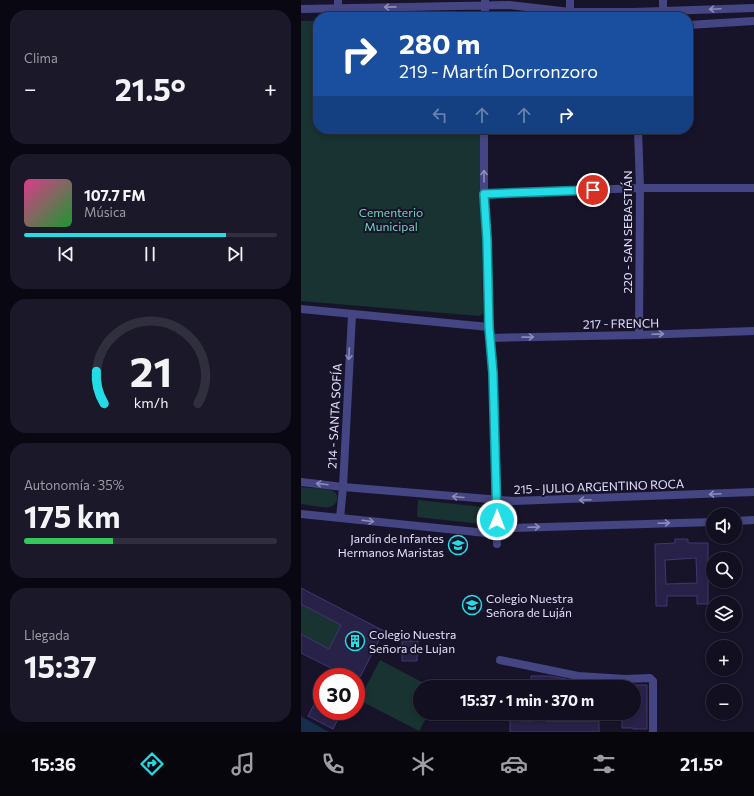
<!DOCTYPE html>
<html lang="es">
<head>
<meta charset="utf-8">
<style>
	:root { --surface:#110f20; --page:#1a1829; --text:#f1f3f6; --muted:#9c9ca5; --line:#302f3e; --accent:#22dce6 }
	body { margin:0; font-family:Commissioner,sans-serif; background:var(--page); color:var(--text); height:100vh; display:flex; flex-direction:column; font-size:15px; white-space:nowrap }
	* { box-sizing:border-box; margin:0 }
	p { font-size:13px; color:var(--muted) }
	.icon { flex:none; width:22px; height:22px; fill:none; stroke:currentColor; stroke-width:2; stroke-linecap:round; stroke-linejoin:round }
	.map { position:relative; flex:1; overflow:hidden }
	.sheet { display:flex; flex-direction:column; gap:10px; padding:10px; background:#090812; width:301px }
	.sheet>* { flex:none }
	.banner { position:absolute; left:12px; top:12px; width:380px; height:122px; border-radius:16px; box-shadow:0 2px 6px #0003,0 0 0 1px var(--line); background:#1a4fa0; color:#fff; overflow:hidden }
	.tools { position:absolute; left:405px; top:508px; display:grid; gap:8px }
	.tools a { display:grid; place-items:center; width:36px; height:36px; border-radius:50%; background:var(--surface); box-shadow:0 2px 6px #0003,0 0 0 1px var(--line); font-size:20px }
	.speed { position:absolute; left:12px; top:668px; display:flex; gap:8px; font-size:20px; font-weight:700; text-align:center }
	.speed>* { display:grid; place-content:center; width:52px; height:52px; border-radius:50%; background:var(--surface); box-shadow:0 2px 6px #0003,0 0 0 1px var(--line); line-height:1 }
	.speed .limit { border:6px solid #d22; background:#fff; color:#111 }
	.pin { position:absolute; display:grid; place-items:center; width:34px; height:34px; color:#fff; margin:-17px; border:2px solid #fff; border-radius:50%; box-shadow:0 1px 4px #0007 }
	.me { position:absolute; width:44px; margin:-22px; rotate:1deg; stroke-linejoin:round; filter:drop-shadow(0 0 3px #0008) }
	.turn { display:flex; align-items:center; gap:14px; height:84px; padding:0 20px; font-size:18px }
	.turn .icon { width:52px; height:52px; stroke-width:2.5 }
	.turn b { display:block; font-size:28px; line-height:34px }
	.lanes { display:flex; align-items:center; height:38px; padding:0 20px; background:#0003; justify-content:center; gap:20px; direction:ltr }
	.lanes .off { opacity:.35 }
	.big { font-size:30px; font-weight:700; line-height:1.1 }
	.sheet .widget { flex:1; display:flex; flex-direction:column; justify-content:center; gap:6px; min-width:0; padding:0 14px; border-radius:16px; background:var(--page) }
	.sheet .dial { align-items:center; gap:0 }
	.dial svg { height:104px; overflow:visible; fill:none; stroke:var(--line); stroke-width:7; stroke-linecap:round; text-anchor:middle }
	.dial text { fill:var(--text); stroke:none }
	.song { display:flex; align-items:center; gap:12px }
	.cover { width:48px; height:48px; border-radius:6px; background:linear-gradient(135deg,hsl(330 70% 55%),hsl(130 70% 35%)) }
	.played { height:4px; border-radius:2px; background:linear-gradient(90deg,var(--accent) 80%,var(--line) 80%) }
	.keys { display:flex; justify-content:space-around; direction:ltr }
	.heat { display:flex; justify-content:space-between; align-items:center; font-size:22px; direction:ltr }
	.charge { height:6px; border-radius:3px; background:linear-gradient(90deg,#34c759 35%,var(--line) 0) }
	.trip { position:absolute; left:112px; top:680px; width:228px; height:40px; border-radius:20px; background:var(--surface); box-shadow:0 2px 6px #0003,0 0 0 1px var(--line); font-weight:700; line-height:40px; text-align:center }
	.dock { display:flex; height:64px; justify-content:space-around; align-items:center; background:#07060d; color:var(--muted) }
	.dock .icon { width:28px; height:28px }
	.dock .selected { color:var(--accent) }
	.dock b { font-size:18px; color:var(--text) }
	main { display:flex; flex:1; min-height:0 }
	.map>svg:first-child { display:block }
	.green { fill:#183331 }
	.water { fill:#162d4c }
	.building { fill:#282249; stroke:#403772; fill-rule:evenodd }
	.lines { fill:none; stroke-linecap:round; stroke-linejoin:round }
	.minor { stroke:#454583; stroke-width:8 }
	.oneway { stroke:#8c8bb9 }
	.route-casing { stroke:#168f96; stroke-width:10 }
	.route { stroke:#22dce6; stroke-width:7 }
	.labels { text-anchor:middle; dominant-baseline:central; stroke-width:4; stroke-linejoin:round; paint-order:stroke }
	.park-label { font-size:12px; fill:#73d5b8; stroke:#17142a }
	.street-label { font-size:12px; fill:#e2e0fc; stroke:#17142a }
	.poi-label { font-size:12px; fill:#e2e0fc; stroke:#17142a; text-anchor:start }
</style>
</head>
<body>
<main>
<section class="sheet">
<div class="widget"><p>Clima</p>
<div class="heat"><a>−</a><b class="big">21.5°</b><a>+</a></div>
</div>
<div class="widget">
<div class="song"><i class="cover"></i><div><b>107.7 FM</b><p>Música</p></div></div>
<div class="played"></div>
<div class="keys"><svg class="icon" aria-label="previous" viewBox="0 0 24 24"><path d="M18 5L8 12l10 7zM5 5v14"/></svg><svg class="icon" aria-label="pause" viewBox="0 0 24 24"><path d="M8 5v14M16 5v14"/></svg><svg class="icon" aria-label="next" viewBox="0 0 24 24"><path d="M6 5l10 7-10 7zM19 5v14"/></svg></div>
</div>
<div class="widget dial"><svg viewBox="0 0 100 80">
<path d="M14 69A42 42 0 1 1 86 69"/>
<path d="M14 69A42 42 0 0 1 8 44" stroke="#22dce6"/>
<text x="50" y="56" font-size="32" font-weight="700">21</text>
<text x="50" y="72" font-size="11">km/h</text>
</svg></div>
<div class="widget"><p>Autonomía · 35%</p><b class="big">175 km</b><div class="charge"></div></div>
<div class="widget"><p>Llegada</p><b class="big">15:37</b></div>
</section>
<div class="map">
<svg width="453" height="732" viewBox="0 0 453 732">
	<rect width="100%" height="100%" fill="#17142a"/>
	<path class="green" d="M173,13L177,14V17H35V15Z
		M0,21H17V129H179L182,313L179,316L0,301Z
		M0,487C8,488 25,488 32,491C39,494 37,506 28,507C20,508 9,505 0,504Z
		M117,500L191,508L189,525L116,517Z
		M0,604L40,625L28,649L0,634Z
		M79,660L130,687H119V713H128L118,731L58,700Z"/>
	<path class="water" d="M0,716L3,718L28,732H0Z"/>
	<path class="building" d="M374,539H387V543H407V604H396V596H366V606H355L354,544L374,543ZM395,558L396,583L365,584L364,560Z
		M0,588L83,631L59,677H28L32,669L0,653V634L28,649L40,625L0,604Z
		M101,641H117L116,661H101Z
		M230,676H248L265,679V687H230Z
		M333,685H346V729H332V728H321V713H333Z
		M21,690V711H41L32,729L7,716Z
		M230,713H245V721H298V732H209V720L230,721Z"/>
	<g class="lines">
		<path class="minor" d="M37,0V8
			M269,0V12
			M362,0V12
			M0,9L208,5L269,12H333L453,8
			M184,17V0
			M387,25L453,21
			M183,129V194L186,240L188,327L192,373L196,544
			M337,129L339,188L338,335
			M183,194L339,188H453
			M0,309L188,327
			M188,338L338,335L453,331
			M0,482L42,487L212,501L453,492
			M0,514L195,534L211,528L412,522
			M39,518L42,487L51,315
			M434,521L453,520
			M199,660L277,676L324,679L349,678L352,681V732"/>
	</g>
	<defs><path id="oneway-shaft" d="M-6 0H5M1.5-3L5.5 0L1.5 3" fill="none" stroke-width="1.6" stroke-linecap="round" stroke-linejoin="round"/></defs>
	<g class="oneway">
		<use href="#oneway-shaft" transform="translate(89 7) rotate(179)"/>
		<use href="#oneway-shaft" transform="translate(414 9) rotate(177)"/>
		<use href="#oneway-shaft" transform="translate(183 176) rotate(-90)"/>
		<use href="#oneway-shaft" transform="translate(357 334) rotate(-2)"/>
		<use href="#oneway-shaft" transform="translate(227 337) rotate(-1)"/>
		<use href="#oneway-shaft" transform="translate(48 354) rotate(93)"/>
		<use href="#oneway-shaft" transform="translate(21 484) rotate(-173)"/>
		<use href="#oneway-shaft" transform="translate(414 494) rotate(177)"/>
		<use href="#oneway-shaft" transform="translate(157 497) rotate(-175)"/>
		<use href="#oneway-shaft" transform="translate(284 500) rotate(178)"/>
		<use href="#oneway-shaft" transform="translate(67 521) rotate(7)"/>
		<use href="#oneway-shaft" transform="translate(363 523) rotate(-2)"/>
		<use href="#oneway-shaft" transform="translate(233 527) rotate(-2)"/>
	</g>
	<g class="lines">
		<defs>
			<path id="route" d="M196,520L192,373L188,327L186,240L183,194L292,190"/>
		</defs>
		<use href="#route" class="route-casing"/>
		<use href="#route" class="route"/>
	</g>
	<defs>
		<symbol id="school-ring" viewBox="-11 -11 22 22"><circle r="9.5" fill="#17142a" stroke="#22dce6" stroke-width="1.5"/><path d="M0-5L7-2L0 1L-7-2ZM-4 1L0 2.5L4 1V4Q0 6-4 4Z" fill="#22dce6"/></symbol>
		<symbol id="building-ring" viewBox="-11 -11 22 22"><circle r="9.5" fill="#17142a" stroke="#22dce6" stroke-width="1.5"/><path d="M-4-6H4V6H1V3H-1V6H-4ZM-2.5-4.3h1.7v1.8h-1.7ZM.8-4.3h1.7v1.8H.8ZM-2.5-1h1.7V.8h-1.7ZM.8-1h1.7V.8H.8Z" fill="#22dce6"/></symbol>
	</defs>
	<g fill-rule="evenodd">
		<use href="#school-ring" x="146" y="534" width="22" height="22"/>
		<use href="#school-ring" x="160" y="594" width="22" height="22"/>
		<use href="#building-ring" x="43" y="630" width="22" height="22"/>
	</g>
	<g class="labels">
		<g class="park-label">
			<text x="90" y="212">Cementerio<tspan x="90" dy="14">Municipal</tspan></text>
		</g>
		<g class="street-label">
			<text transform="translate(326 232) rotate(-90)">220 - SAN SEBASTIÁN</text>
			<text transform="translate(320 323) rotate(-1)">217 - FRENCH</text>
			<text transform="translate(33 416) rotate(-87)">214 - SANTA SOFÍA</text>
			<text transform="translate(298 486) rotate(-2)">215 - JULIO ARGENTINO ROCA</text>
		</g>
		<g class="poi-label">
			<text x="143" y="538" text-anchor="end">Jardín de Infantes<tspan x="143" dy="14">Hermanos Maristas</tspan></text>
			<text x="185" y="598">Colegio Nuestra<tspan x="185" dy="14">Señora de Luján</tspan></text>
			<text x="68" y="634">Colegio Nuestra<tspan x="68" dy="14">Señora de Lujan</tspan></text>
		</g>
	</g>
</svg>
<div class="tools">
<a><svg class="icon" aria-label="sound" viewBox="0 0 24 24"><path d="M4 9h4l5-4v14l-5-4H4zM17 9q2 3 0 6"/></svg></a>
<a><svg class="icon" aria-label="search" viewBox="0 0 24 24"><circle cx="10" cy="10" r="6"/><path d="M15 15l6 6"/></svg></a>
<a><svg class="icon" aria-label="layers" viewBox="0 0 24 24"><path d="M12 4l9 5-9 5-9-5zM3 14l9 5 9-5"/></svg></a>
<a>+</a>
<a>−</a>
</div>
<div class="speed"><div class="limit">30</div></div>
<div class="pin" style="left:292px;top:190px;background:#d93025"><svg class="icon" aria-label="arrive" viewBox="0 0 24 24"><path d="M6 21V4h12l-3 4 3 4H6"/></svg></div>
<svg class="me" style="left:196px;top:520px" viewBox="-20 -20 40 40"><circle r="17" fill="#22dce6" stroke="#fff" stroke-width="3"/><path d="M0-11L8 9 0 5-8 9z" fill="#fff"/></svg>
<div class="trip">15:37 · 1 min · 370 m</div>
<div class="banner">
<div class="turn"><svg class="icon" aria-label="right" viewBox="0 0 24 24"><path d="M7 20v-9h11M14 6l5 5-5 5"/></svg><div><b>280 m</b>219 - Martín Dorronzoro</div></div>
<div class="lanes"><svg class="icon off" aria-label="left" viewBox="0 0 24 24"><path d="M17 20v-9H6M10 6l-5 5 5 5"/></svg><svg class="icon off" aria-label="ahead" viewBox="0 0 24 24"><path d="M12 20V5M6 11l6-6 6 6"/></svg><svg class="icon off" aria-label="ahead" viewBox="0 0 24 24"><path d="M12 20V5M6 11l6-6 6 6"/></svg><svg class="icon" aria-label="right" viewBox="0 0 24 24"><path d="M7 20v-9h11M14 6l5 5-5 5"/></svg></div>
</div>
</div>
</main>
<nav class="dock">
<b>15:36</b>
<svg class="icon selected" aria-label="directions" viewBox="0 0 24 24"><path d="M12 3l9 9-9 9-9-9zM9 14v-3h6M13 9l2 2-2 2"/></svg>
<svg class="icon" aria-label="music" viewBox="0 0 24 24"><path d="M9 18V5l10-2v13"/><circle cx="6" cy="18" r="3"/><circle cx="16" cy="16" r="3"/></svg>
<svg class="icon" aria-label="phone" viewBox="0 0 24 24"><path d="M5 4h4l2 5-3 2q2 4 5 5l2-3 5 2v4C11 20 4 13 5 4z"/></svg>
<svg class="icon" aria-label="climate" viewBox="0 0 24 24"><path d="M12 3v18M4 7l16 10M4 17L20 7"/></svg>
<svg class="icon" aria-label="car" viewBox="0 0 24 24"><path d="M5 17H2v-5l4-1 3-4h7l3 4 3 1v5h-3M9 17h6M6 11h13"/><circle cx="7" cy="17" r="2"/><circle cx="17" cy="17" r="2"/></svg>
<svg class="icon" aria-label="filters" viewBox="0 0 24 24"><path d="M4 7h16M4 17h16"/><circle cx="9" cy="7" r="2"/><circle cx="15" cy="17" r="2"/></svg>
<b>21.5°</b>
</nav>
</body>
</html>
